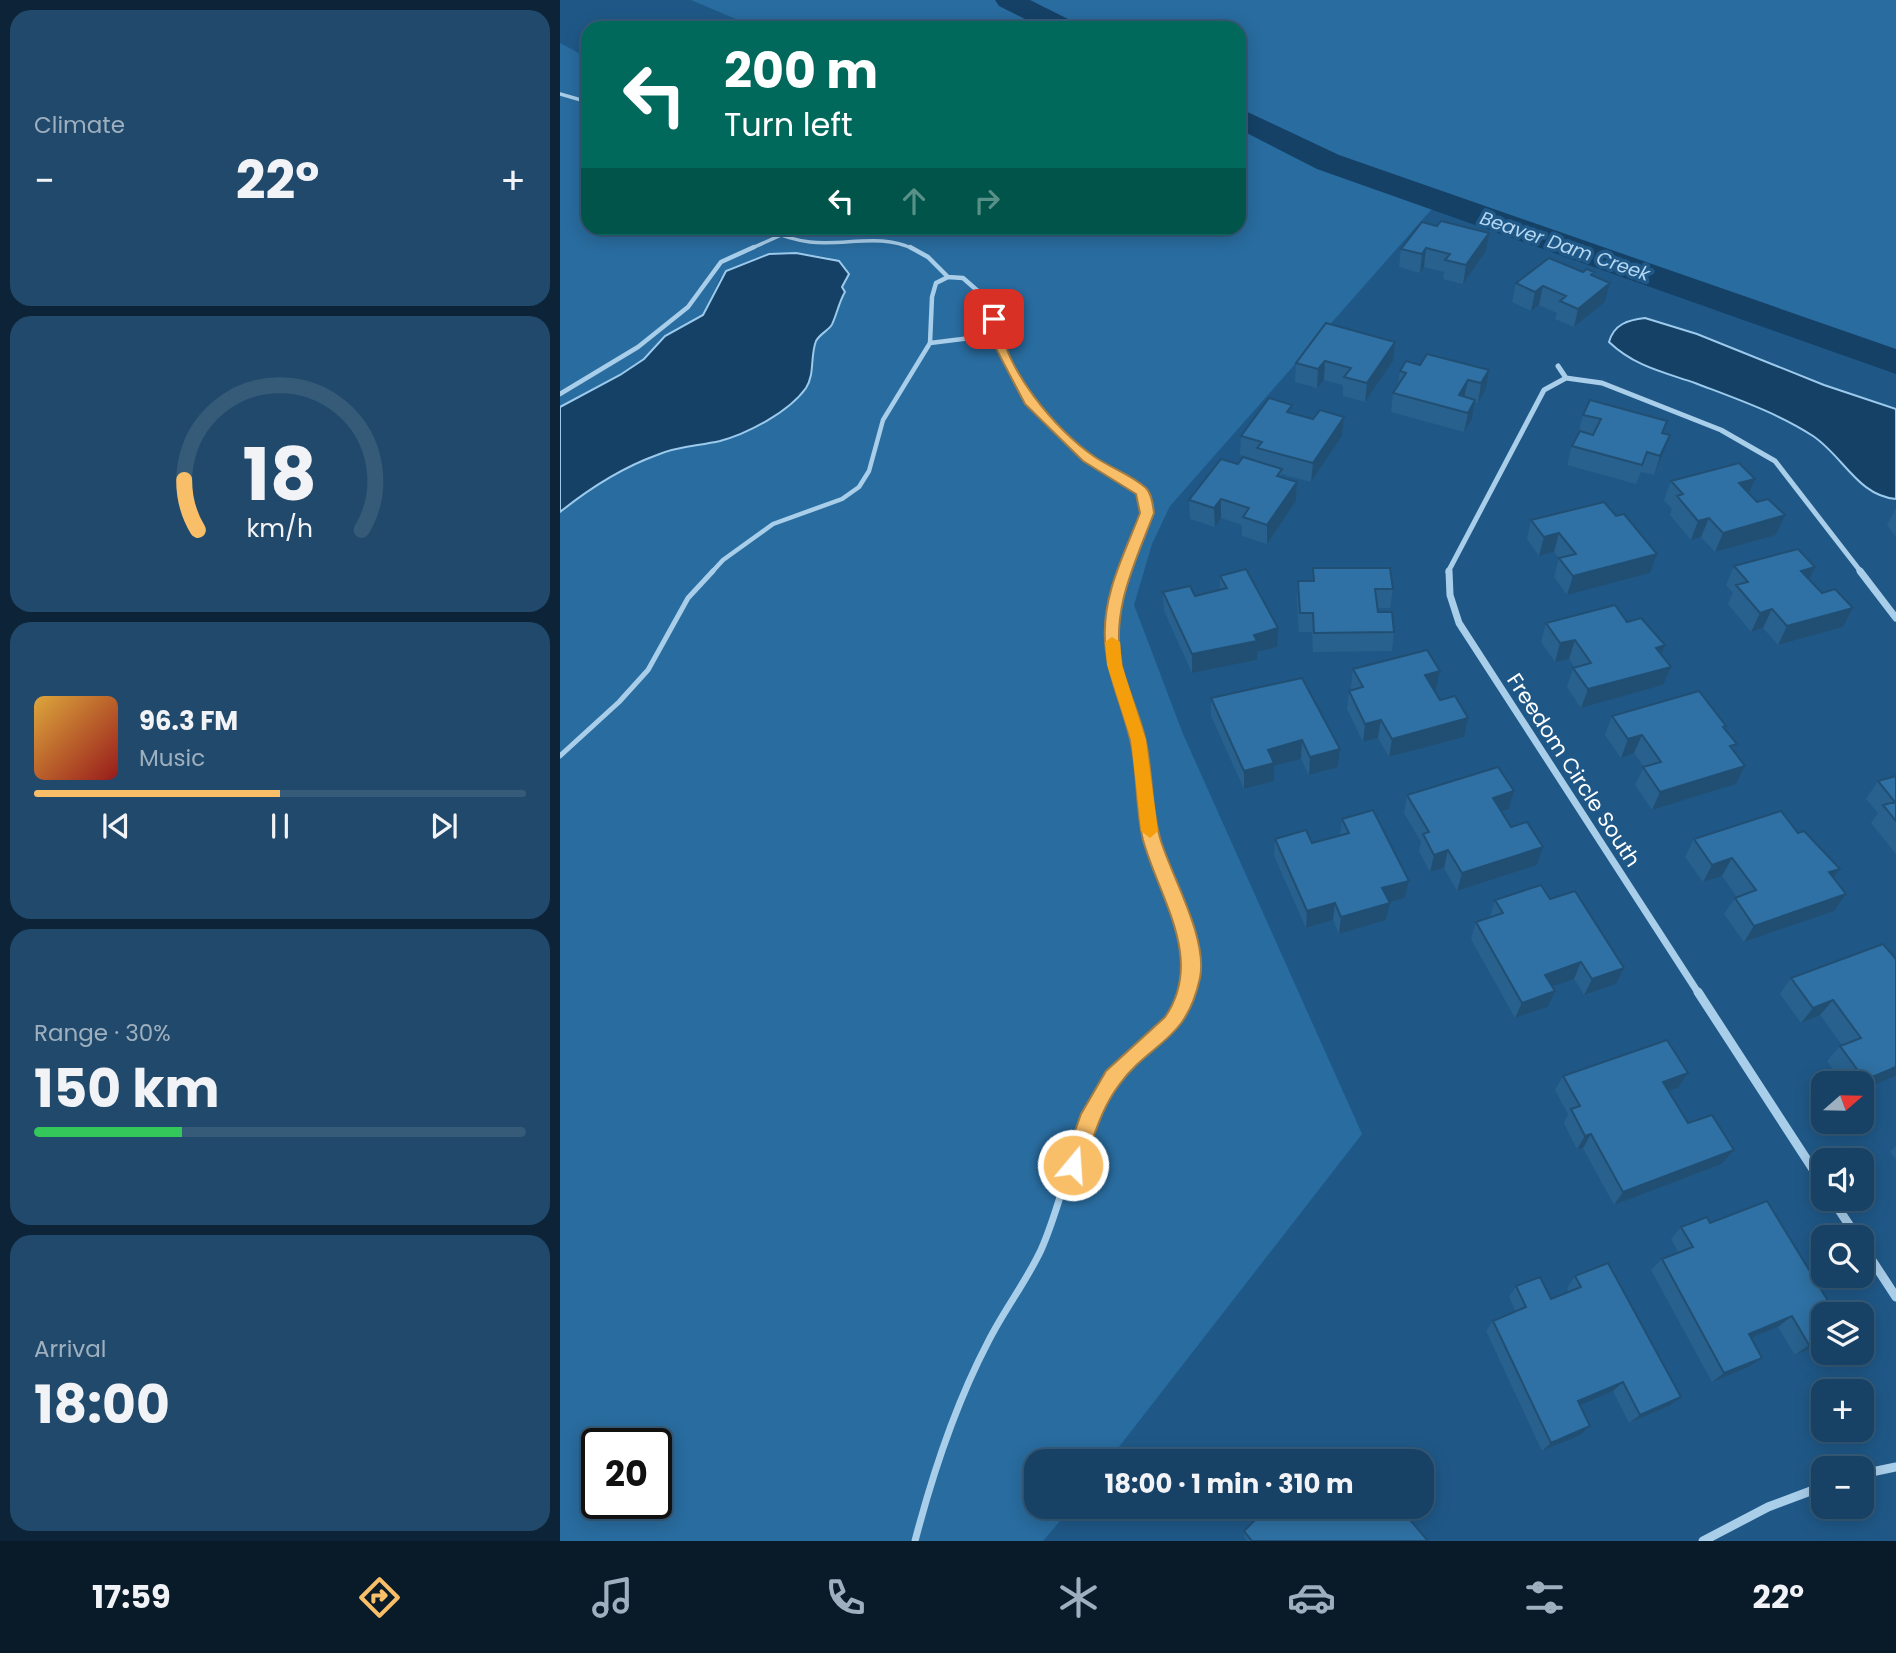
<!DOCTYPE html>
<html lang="en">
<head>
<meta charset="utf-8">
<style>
	:root { --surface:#174265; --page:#20496b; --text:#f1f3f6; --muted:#9eb0bf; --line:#365b79; --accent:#f8be68 }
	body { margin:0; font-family:Poppins,sans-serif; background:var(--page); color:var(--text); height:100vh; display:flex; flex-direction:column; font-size:26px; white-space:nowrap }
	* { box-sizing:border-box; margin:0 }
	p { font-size:23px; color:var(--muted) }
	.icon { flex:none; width:38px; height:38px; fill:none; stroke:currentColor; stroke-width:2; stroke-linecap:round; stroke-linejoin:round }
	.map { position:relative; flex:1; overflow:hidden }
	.details { display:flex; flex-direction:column; gap:10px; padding:10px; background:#0d2438; width:560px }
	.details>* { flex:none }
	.guide { position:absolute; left:21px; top:21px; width:665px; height:214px; border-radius:21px; box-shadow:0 4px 18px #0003,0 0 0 2px var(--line); background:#00695c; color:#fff; overflow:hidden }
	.needle { width:46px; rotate:70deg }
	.fabs { position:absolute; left:1251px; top:1071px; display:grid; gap:14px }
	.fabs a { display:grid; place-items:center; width:63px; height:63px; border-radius:14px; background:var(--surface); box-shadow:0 4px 18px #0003,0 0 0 2px var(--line); font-size:35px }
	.speed { position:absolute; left:21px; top:1428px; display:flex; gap:14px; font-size:35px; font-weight:700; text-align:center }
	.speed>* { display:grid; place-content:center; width:91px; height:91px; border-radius:50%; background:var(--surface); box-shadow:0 4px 18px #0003,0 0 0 2px var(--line); line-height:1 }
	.speed .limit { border:4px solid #111; border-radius:10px; background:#fff; color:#111 }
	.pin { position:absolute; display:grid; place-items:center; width:60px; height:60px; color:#fff; margin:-30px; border-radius:14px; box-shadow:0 4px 10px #0006 }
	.me { position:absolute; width:77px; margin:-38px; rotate:18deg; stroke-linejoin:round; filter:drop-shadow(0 0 5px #0008) }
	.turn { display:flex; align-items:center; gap:24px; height:147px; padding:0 28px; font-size:32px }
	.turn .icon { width:91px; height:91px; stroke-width:2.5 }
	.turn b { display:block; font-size:49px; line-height:60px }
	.lanes { display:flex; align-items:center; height:66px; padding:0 28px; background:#0003; justify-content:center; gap:35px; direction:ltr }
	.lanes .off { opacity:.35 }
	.big { font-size:52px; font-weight:700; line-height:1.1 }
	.details .tile { flex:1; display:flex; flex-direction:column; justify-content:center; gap:10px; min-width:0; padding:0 24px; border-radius:21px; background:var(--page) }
	.details .dial { align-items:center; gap:0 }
	.dial svg { height:182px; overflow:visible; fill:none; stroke:var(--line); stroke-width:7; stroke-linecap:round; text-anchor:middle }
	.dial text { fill:var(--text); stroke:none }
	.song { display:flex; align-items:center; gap:21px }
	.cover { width:84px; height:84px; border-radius:10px; background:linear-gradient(135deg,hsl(40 70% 55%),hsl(0 70% 35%)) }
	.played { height:7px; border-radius:4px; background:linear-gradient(90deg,var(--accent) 50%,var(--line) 50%) }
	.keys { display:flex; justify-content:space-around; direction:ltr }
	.heat { display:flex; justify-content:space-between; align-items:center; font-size:38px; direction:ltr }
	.charge { height:10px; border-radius:5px; background:linear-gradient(90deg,#34c759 30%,var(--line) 0) }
	.trip { position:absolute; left:464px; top:1449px; width:410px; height:70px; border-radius:21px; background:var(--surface); box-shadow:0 4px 18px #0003,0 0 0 2px var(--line); font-weight:700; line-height:70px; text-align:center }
	.dock { display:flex; height:112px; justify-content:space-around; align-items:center; background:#091a28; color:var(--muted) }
	.dock .icon { width:49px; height:49px }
	.dock .active { color:var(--accent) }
	.dock b { font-size:32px; color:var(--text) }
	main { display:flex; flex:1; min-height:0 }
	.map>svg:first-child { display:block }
	.green { fill:#296c9f; fill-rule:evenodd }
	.water { fill:#154166; stroke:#9ccaec; stroke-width:2 }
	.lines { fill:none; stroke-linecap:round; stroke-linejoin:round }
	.river { fill:#154166; fill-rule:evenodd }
	.service-far3 { stroke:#a9ceea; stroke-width:3.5 }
	.service-far2 { stroke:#a9ceea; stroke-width:4.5 }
	.service-far1 { stroke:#a9ceea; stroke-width:5 }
	.service { stroke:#a9ceea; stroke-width:7 }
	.minor-far2 { stroke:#a9ceea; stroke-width:5 }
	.minor-far1 { stroke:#a9ceea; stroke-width:7 }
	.minor { stroke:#a9ceea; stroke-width:9 }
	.wall { fill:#28618d }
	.shaded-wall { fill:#214f73 }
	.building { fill:#2f71a4; stroke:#214f73; stroke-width:2 }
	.route { fill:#f8be68; stroke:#a17c44; stroke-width:2 }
	.slow { fill:#f59e0b }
	.labels { text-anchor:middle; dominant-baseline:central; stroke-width:7; stroke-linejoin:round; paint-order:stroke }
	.far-water-label { font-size:19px; font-style:italic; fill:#b4d7f2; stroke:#1f5887 }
	.street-label { font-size:21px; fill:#fff; stroke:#1f5887 }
</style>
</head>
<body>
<main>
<section class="details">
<div class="tile"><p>Climate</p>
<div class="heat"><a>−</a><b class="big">22°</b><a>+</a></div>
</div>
<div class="tile dial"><svg viewBox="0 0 100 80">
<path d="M14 69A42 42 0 1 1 86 69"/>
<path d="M14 69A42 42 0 0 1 8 47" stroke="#f8be68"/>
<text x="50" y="56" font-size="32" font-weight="700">18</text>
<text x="50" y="72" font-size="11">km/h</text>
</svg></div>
<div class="tile">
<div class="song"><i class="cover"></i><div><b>96.3 FM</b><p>Music</p></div></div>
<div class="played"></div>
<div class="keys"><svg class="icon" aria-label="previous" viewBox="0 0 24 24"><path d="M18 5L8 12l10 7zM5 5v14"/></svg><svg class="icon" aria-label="pause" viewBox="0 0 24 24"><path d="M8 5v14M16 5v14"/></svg><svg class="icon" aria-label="next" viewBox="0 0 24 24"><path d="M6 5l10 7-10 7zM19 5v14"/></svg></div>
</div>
<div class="tile"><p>Range · 30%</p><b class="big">150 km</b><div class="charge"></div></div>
<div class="tile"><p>Arrival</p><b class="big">18:00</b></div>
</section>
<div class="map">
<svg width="1336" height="1541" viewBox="0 0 1336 1541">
	<rect width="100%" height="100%" fill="#1f5887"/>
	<path class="green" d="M131,0H1336V351L885,194L610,506L592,544L574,605L623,734L802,1134L548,1461H476V1507H512L483,1541H0V512C39,481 89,448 141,445L252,374L251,360L257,340L273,324L275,308L285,292L282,287L289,274L267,257L236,253L160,278L143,315L105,336L84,359L60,375L0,407V43L28,58V228H679V28H197ZM37,1444H96V1503H37Z"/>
	<path class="water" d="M236,253L279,261L289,274L282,287L285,292C279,301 275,321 271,326C266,332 260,334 256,341C250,357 255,374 246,388C229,412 187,434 160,441C138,446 117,446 97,455C61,468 30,488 0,512V407L60,375L84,359L105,336L143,315L166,271L209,254Z
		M1085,318L1137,334L1264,385L1336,409V499C1298,496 1283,456 1253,436C1218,413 1174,398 1135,383C1103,372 1074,366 1049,342C1054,324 1068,320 1085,318Z"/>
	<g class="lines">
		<path class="river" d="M435,0H470L514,22L518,28H483L439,6Z
			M679,108L779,155L1336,349V374L757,169L679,129Z"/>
		<path class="service-far3" d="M0,94L28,102
			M203,228C219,235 233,240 250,242C284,246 322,233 353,249
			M190,249L219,236"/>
		<path class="service-far2" d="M350,247L368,257L388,277
			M370,343L435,335
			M0,394L78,347L128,307L161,262L194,247
			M152,572L163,560L213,524L282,499L299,487L309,471L323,420L370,343L372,297L376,283L388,277L403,278L428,300L435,335L469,401L527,458L584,496V518L563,572"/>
		<path class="service-far1" d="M564,571L552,606L554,660L579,742L591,838L628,940L631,975L628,994
			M0,756L59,702L88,670L128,598L153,571"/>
		<path class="service" d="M355,1541C373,1472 395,1405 428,1342C444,1310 466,1282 481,1250C502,1203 509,1151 535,1106C559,1063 612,1040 628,992"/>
		<path class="minor-far2" d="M1006,378L1042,383L1161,430L1215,461L1301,572
			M888,572L984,390L1006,378L998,366"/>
		<path class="minor-far1" d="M889,571L890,595L899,623L1139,994
			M1300,571L1336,618"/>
		<path class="minor" d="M1138,992L1264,1186
			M1272,1199L1297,1237
			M1302,1245L1336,1297
			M1302,1474L1336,1467
			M1143,1541L1208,1507L1264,1486"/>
	</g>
	<path class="wall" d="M862,222L926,251L903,284L883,279L884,272L864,267L860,273L839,267L841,249Z
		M1023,272L1050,283L1045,302L1014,327L995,319L997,313L979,305L971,311L952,302L956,283Z
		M766,323L833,361L805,402L783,396V385L764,380L757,388L735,382L736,363Z
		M860,365L929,370L926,389L918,403L915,402L912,419L904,432L831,412L833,393L838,386L840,371Z
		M732,413L753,419L784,417L782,436L751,482L721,474V477L737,482L736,501L707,544L682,536V525L661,518L655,527L630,519L629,500L678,464L696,461V460L680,455L681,436Z
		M1023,415L1103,433V454L1094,475L1081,472L1076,484L1007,465L1012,446L1018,434Z
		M1111,481L1189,494L1197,502L1225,515L1216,535L1155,552L1141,537L1131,540L1110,515L1112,509L1104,500Z
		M1336,508V537L1327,525Z
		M971,520L1090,573L1007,595L994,577L999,558L994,552L979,556L967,539Z
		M1174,566L1255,567L1249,579L1262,593L1293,608L1283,627L1218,645L1203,628L1191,632L1168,604L1173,593L1166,585Z
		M753,568L833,589L830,608H817L818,612L834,632L832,651L753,652L752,632H739L737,600L738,581H753Z
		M660,576L717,647L697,652V660L632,673L604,611L603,592L635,596L660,590Z
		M1067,622L1101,655L1103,685L1021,708L1007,687L1013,668H1015L1009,659L995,662L981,642L986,623Z
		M793,669L880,671L876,690H874L904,737L829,757L818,738L803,742L787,709L789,691L792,690L791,688Z
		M651,698L780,749L778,767L749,775L741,759L714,766V781L684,789L651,716Z
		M1052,716L1166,726L1165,728L1174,750L1185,766L1176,784L1092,810L1075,785L1084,767L1074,753L1061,758L1045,735Z
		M1336,776V854L1311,823L1318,813L1306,799L1318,781Z
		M954,791L949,809L941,811L951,827L983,847L977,865L897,891L884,868L870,872L859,851L861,842L844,813L847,795Z
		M782,819L849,881L845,898L829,902L826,920L779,934L773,920L746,928L714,856L715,839L752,843L780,835Z
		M1238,833L1280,869L1274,878L1286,894L1274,911L1184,942L1164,914L1175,898L1177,897L1162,876L1143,882L1125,857L1134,839Z
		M990,899L1056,984L1024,995L1014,979L992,986L988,1007L955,1018L911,939L916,922L930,917L935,900Z
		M1323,944L1336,1076L1302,1090V1083H1283L1267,1061L1280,1046L1282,1045L1260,1015L1241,1023L1220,994L1231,978Z
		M1128,1073L1118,1088L1109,1091L1128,1123L1174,1150L1162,1164L1054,1205L1023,1148L1017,1149L1004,1123L1008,1114L995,1090L1003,1076Z
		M1336,1146V1160L1330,1152Z
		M1150,1223L1264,1343L1235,1355L1218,1327L1191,1338L1202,1358L1189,1367L1152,1382L1091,1270L1102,1259L1118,1252L1111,1239L1121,1227Z
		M1015,1276L1109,1406L1069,1423L1053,1391L1020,1405L1030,1426L1021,1435L982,1451L926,1331L933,1321L956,1312L949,1297L956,1286L991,1299L1009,1292L1007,1288Z
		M806,1508L868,1541H687L684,1537V1531Z"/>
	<path class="shaded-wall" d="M929,233L926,251L903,284L906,265Z
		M866,248L864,267L860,273L862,254Z
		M1050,283L1045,302L1014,327L1018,309Z
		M983,286L979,305L971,311L975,292Z
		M835,342L833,361L805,402L807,383Z
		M765,361L764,380L757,388L758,369Z
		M929,370L926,389L918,403L921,383Z
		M908,380L904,399L899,395Z
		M915,400L912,419L904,432L908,413Z
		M784,417L782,436L751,482L753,463Z
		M1110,435L1103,454L1094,475L1100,456Z
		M1195,479L1187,498L1179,483Z
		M737,482L736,501L707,544V525Z
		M661,499V518L655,527L654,508Z
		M1225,515L1216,535L1155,552L1163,533Z
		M1149,518L1141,537L1131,540L1138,521Z
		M999,533L994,552L979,556L984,537Z
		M1097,554L1090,573L1007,595L1013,576Z
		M1255,567L1246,586L1241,571Z
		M1293,608L1283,627L1218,645L1227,626Z
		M1212,609L1203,628L1191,632L1200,613Z
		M718,628L717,647L697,652V660L632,673V654L694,635Z
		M1015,640L1009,659L995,662L1000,643Z
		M1105,645L1098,664L1096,648Z
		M1111,667L1103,685L1021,708L1028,689Z
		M880,671L876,690L862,693L865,675Z
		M908,718L904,737L829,757L832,739Z
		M821,720L818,738L803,742L805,724Z
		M1082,735L1074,753L1061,758L1068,739Z
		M742,740L741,759L714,766V781L684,789V771L708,750Z
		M780,749L778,767L749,775L750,757Z
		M1185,766L1176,784L1092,810L1100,792Z
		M954,791L949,809L928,815L933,798Z
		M983,847L977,865L897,891L902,873Z
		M888,850L884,868L870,872L874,855Z
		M1172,858L1162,876L1143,882L1152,865Z
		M1280,869L1268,886L1269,872Z
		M849,881L845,898L819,905L822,888Z
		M1286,894L1274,911L1184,942L1194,926Z
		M775,903L773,920L746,928L747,911Z
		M830,903L826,920L779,934L781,917Z
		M1021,962L1014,979L979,991L985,975Z
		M1064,968L1056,984L1024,995L1032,979Z
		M995,991L988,1007L955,1018L962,1003Z
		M1273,1000L1260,1015L1241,1023L1253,1008Z
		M1336,1067V1076L1302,1090L1301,1083L1305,1080Z
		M1128,1073L1118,1088L1094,1096L1103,1082Z
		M1031,1134L1023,1148L1017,1149L1025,1136Z
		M1174,1150L1162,1164L1054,1205L1063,1192Z
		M1232,1316L1218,1327L1176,1344L1189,1334Z
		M1264,1339V1343L1235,1355L1249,1345Z
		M1202,1358L1189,1367L1152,1382L1164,1373Z
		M1063,1382L1053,1391L1009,1410L1018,1401Z
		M1121,1397L1109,1406L1069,1423L1080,1415Z
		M1030,1426L1021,1435L982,1451L991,1443Z"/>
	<path class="building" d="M881,221L929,233L906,265L885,260L890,254L866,248L862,254L841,249L862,222L877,226Z
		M989,258L1023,272L1027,269L1034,272L1031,275L1050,283L1018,309L1000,301L1006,296L983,286L975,292L956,283Z
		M766,323L835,342L807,383L784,377L791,368L765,361L758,369L736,363Z
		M867,354L929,370L921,383L908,380L899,395L915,400L908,413L833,393L846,373L840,371L846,361L860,365Z
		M709,398L732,405L727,412L753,419L760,410L784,417L753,463L697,448L702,442L681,436Z
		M1030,400L1107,421L1102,433L1110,435L1100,456L1087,452L1082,465L1012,446L1020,431L1033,435L1041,419L1023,415Z
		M683,457L722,469L717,476L737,482L707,525L683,517L689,508L661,499L654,508L629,500L661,459L678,464Z
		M1179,463L1195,479L1179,483L1197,502L1208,499L1225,515L1163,533L1149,518L1138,521L1117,496L1123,494L1111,481Z
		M1044,502L1056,516L1064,514L1097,554L1013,576L999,558L1016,554L999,533L984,537L971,520Z
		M1238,549L1255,567L1241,571L1262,593L1275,589L1293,608L1227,626L1212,609L1200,613L1176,585L1188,582L1174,566Z
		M753,568H830L833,589H815L818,612H832L834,632L754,633L753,613H740L738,581H754Z
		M686,569L718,628L694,635L697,641L632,654L603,592L630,586L635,596L667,588L660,576Z
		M1055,605L1067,622L1081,618L1105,645L1096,648L1111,667L1028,689L1013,668L1031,663L1015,640L1000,643L986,623Z
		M867,650L880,671L865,675L880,700L895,696L908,718L832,739L821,720L805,724L789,691L803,687L793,669Z
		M742,678L780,749L750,757L742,740L708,750L714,763L684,771L651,698Z
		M1139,691L1166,726L1163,727L1177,744L1170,746L1185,766L1100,792L1083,767L1101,762L1082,735L1068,739L1052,716Z
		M938,767L954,791L933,798L951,827L967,822L983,847L902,873L888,850L874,855L863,834L869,832L847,795Z
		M1336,776V821L1323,805L1335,802L1318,781Z
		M813,810L849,881L822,888L830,903L781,917L775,903L747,911L715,839L746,830L752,843L789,833L782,819Z
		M1221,811L1238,833L1244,831L1280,869L1269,872L1286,894L1194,926L1175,898L1196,890L1172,858L1152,865L1134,839Z
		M981,885L990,899L1015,891L1064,968L1032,979L1021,962L985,975L995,991L962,1003L916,922L943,913L935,900Z
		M1323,944L1336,959V1067L1305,1080L1280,1046L1301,1038L1273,1000L1253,1008L1231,978Z
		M1107,1040L1128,1073L1103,1082L1128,1123L1152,1115L1174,1150L1063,1192L1031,1134L1025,1136L1011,1109L1020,1106L1003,1076Z
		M1207,1201L1276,1314H1264V1339L1249,1345L1232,1316L1189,1334L1202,1358L1164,1373L1102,1259L1133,1247L1121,1227L1147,1217L1150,1223Z
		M1048,1263L1121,1397L1080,1415L1063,1382L1018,1401L1030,1426L991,1443L933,1321L966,1307L956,1286L980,1277L991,1299L1021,1287L1015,1276Z
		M708,1507H804L806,1508L807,1507H839L868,1541H692L684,1531Z"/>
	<path class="route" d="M434,315L440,319C442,366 496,431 535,457C551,468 572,475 586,488C592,494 593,505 594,513C575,563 550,611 562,666C568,692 581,716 586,742C593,774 591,810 601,841C613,879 648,939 640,978C626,1043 591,1041 559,1085C539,1112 533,1142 520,1172L513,1175L506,1172L503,1165L521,1114L546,1071L605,1017C645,959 599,898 583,840C575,807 578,771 570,739C562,706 547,675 545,641C542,595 564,555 580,513L576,494L523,461L465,404L429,335L428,319Z"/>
	<path class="slow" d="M552,637L560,642L562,665L586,740L598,831L590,838L581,831L571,740L547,665L545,642Z"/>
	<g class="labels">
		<g class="far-water-label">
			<text transform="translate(1005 246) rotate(19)">Beaver Dam Creek</text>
		</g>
		<g class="street-label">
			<text transform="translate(1014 770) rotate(57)">Freedom Circle South</text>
		</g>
	</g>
</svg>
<div class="fabs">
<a><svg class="needle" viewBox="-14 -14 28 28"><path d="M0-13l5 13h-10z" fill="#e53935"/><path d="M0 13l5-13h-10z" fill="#9eb0bf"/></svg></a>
<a><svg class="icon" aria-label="sound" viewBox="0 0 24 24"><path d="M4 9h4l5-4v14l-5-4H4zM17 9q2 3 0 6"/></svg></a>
<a><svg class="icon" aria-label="search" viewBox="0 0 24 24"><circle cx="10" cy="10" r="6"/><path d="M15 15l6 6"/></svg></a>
<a><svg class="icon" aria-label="layers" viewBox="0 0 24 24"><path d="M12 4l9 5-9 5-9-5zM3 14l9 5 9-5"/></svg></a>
<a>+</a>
<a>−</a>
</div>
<div class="speed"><div class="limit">20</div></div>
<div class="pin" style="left:434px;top:319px;background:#d93025"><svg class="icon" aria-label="arrive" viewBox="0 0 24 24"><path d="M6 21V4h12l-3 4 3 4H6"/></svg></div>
<svg class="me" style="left:513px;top:1165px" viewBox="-20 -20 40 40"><circle r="17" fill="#f8be68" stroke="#fff" stroke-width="3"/><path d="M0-11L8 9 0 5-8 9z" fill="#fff"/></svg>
<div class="trip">18:00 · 1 min · 310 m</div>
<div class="guide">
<div class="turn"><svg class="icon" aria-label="left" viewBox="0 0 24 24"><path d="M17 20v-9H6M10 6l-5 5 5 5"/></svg><div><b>200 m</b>Turn left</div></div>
<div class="lanes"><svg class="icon" aria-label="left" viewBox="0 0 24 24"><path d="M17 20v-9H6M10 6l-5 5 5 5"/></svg><svg class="icon off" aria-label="ahead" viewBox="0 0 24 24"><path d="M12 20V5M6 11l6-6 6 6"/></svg><svg class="icon off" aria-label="right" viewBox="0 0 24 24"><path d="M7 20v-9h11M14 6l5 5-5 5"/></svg></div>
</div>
</div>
</main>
<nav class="dock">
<b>17:59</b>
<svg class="icon active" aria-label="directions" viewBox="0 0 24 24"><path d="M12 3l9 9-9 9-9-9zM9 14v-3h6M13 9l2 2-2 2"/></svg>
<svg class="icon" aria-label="music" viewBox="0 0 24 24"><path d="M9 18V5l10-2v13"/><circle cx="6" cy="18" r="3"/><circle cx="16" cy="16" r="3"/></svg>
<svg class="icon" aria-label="phone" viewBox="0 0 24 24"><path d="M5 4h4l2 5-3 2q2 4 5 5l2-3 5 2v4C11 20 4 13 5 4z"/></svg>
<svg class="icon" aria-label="climate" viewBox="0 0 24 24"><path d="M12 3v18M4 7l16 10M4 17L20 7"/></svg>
<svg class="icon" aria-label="car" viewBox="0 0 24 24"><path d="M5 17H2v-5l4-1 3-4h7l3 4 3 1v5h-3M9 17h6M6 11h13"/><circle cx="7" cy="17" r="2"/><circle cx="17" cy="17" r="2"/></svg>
<svg class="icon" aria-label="filters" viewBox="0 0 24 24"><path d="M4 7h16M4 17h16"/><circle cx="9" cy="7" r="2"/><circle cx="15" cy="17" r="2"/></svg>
<b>22°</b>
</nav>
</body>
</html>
